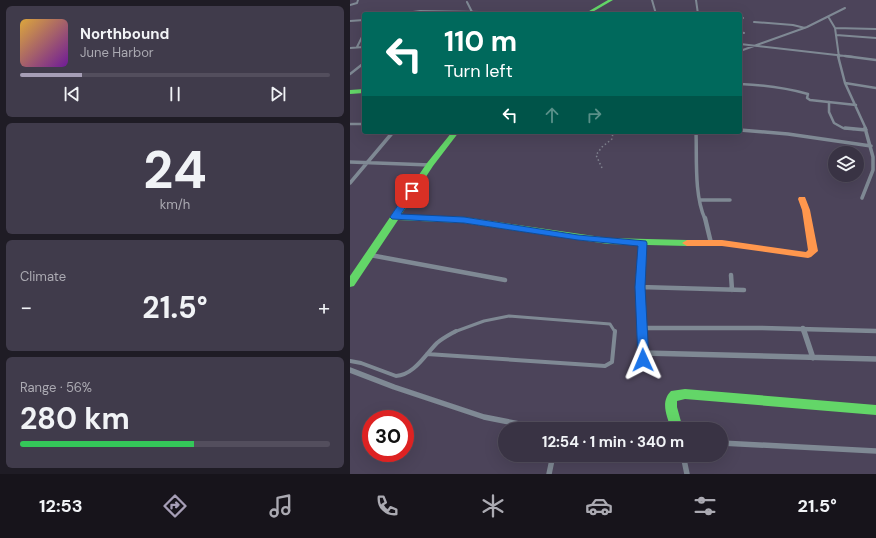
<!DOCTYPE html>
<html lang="en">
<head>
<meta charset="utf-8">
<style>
	:root { --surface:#393344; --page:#403b4b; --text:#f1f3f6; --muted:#abaab2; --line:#534e5d; --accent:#a69eb6 }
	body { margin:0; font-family:"DM Sans",sans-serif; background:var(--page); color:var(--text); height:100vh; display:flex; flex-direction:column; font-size:15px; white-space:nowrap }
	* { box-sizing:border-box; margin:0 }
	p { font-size:13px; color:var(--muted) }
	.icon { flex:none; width:22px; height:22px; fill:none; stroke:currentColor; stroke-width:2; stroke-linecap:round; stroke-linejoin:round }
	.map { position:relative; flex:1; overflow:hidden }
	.side { display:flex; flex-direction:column; gap:6px; padding:6px; background:#1f1c25; width:350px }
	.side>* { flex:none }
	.hud { position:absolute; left:12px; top:12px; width:380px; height:122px; border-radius:4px; box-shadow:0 4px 16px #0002,0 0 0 1px var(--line); background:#00695c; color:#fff; overflow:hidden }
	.fabs { position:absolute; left:478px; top:146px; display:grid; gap:8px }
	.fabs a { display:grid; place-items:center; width:36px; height:36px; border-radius:50%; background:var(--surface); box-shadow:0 4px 16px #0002,0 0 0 1px var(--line); font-size:20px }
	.speed { position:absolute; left:12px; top:410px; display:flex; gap:8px; font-size:20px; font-weight:700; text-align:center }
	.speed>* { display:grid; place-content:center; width:52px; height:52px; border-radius:50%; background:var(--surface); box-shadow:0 4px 16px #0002,0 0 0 1px var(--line); line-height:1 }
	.speed .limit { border:6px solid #d22; background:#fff; color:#111 }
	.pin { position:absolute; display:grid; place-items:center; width:34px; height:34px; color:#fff; margin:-17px; border-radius:8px; box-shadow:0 2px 6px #0006 }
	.me { position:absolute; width:44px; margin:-22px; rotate:359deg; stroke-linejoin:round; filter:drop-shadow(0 0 3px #0008) }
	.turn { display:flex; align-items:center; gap:14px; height:84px; padding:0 16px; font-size:18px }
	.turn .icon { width:52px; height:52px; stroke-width:2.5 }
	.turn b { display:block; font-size:28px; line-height:34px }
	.lanes { display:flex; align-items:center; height:38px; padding:0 16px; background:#0003; justify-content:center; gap:20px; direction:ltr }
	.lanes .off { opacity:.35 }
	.big { font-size:30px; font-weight:700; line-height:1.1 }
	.side .card { flex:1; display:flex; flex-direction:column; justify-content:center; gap:6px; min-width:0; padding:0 14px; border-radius:6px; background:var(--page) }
	.side .dial { align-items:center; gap:0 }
	.dial b { font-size:52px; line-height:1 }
	.song { display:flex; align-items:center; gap:12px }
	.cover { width:48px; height:48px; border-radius:6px; background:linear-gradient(135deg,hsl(40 70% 55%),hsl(280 70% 35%)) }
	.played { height:4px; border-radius:2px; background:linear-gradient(90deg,var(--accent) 20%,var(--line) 20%) }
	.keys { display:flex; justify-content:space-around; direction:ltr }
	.heat { display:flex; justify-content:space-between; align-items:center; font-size:22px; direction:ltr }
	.charge { height:6px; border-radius:3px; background:linear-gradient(90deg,#34c759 56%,var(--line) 0) }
	.trip { position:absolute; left:148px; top:422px; width:230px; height:40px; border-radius:20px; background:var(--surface); box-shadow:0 4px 16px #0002,0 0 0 1px var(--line); font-weight:700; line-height:40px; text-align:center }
	.tab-bar { display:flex; height:64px; justify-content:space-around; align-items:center; background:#17141b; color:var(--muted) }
	.tab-bar .icon { width:28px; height:28px }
	.tab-bar .active { color:var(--accent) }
	.tab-bar b { font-size:18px; color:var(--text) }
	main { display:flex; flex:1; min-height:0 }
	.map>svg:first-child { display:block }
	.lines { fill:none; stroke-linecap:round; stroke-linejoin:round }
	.path { stroke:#808490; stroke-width:1.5; stroke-dasharray:1.5 2.5; stroke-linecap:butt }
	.lane-far1 { stroke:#7f8994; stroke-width:3 }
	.lane { stroke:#7f8994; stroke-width:4 }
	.street-far4 { stroke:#7f8994; stroke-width:2 }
	.street-far3 { stroke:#7f8994; stroke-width:2.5 }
	.street-far2 { stroke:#7f8994; stroke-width:3.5 }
	.street-far1 { stroke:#7f8994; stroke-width:4.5 }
	.street { stroke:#7f8994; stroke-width:5.5 }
	.fast { fill:#63d668; fill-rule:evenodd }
	.slow { fill:#ff974d; fill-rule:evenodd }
	.route { fill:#1a73e8; stroke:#114b97 }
</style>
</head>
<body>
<main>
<section class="side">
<div class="card">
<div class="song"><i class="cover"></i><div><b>Northbound</b><p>June Harbor</p></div></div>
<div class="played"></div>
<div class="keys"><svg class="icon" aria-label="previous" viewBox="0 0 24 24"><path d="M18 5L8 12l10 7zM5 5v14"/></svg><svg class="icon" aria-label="pause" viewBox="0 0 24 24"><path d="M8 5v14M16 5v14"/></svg><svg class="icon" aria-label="next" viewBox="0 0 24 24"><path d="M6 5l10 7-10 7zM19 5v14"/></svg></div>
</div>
<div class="card dial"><b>24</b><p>km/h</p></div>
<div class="card"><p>Climate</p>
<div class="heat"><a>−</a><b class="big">21.5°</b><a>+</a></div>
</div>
<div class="card"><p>Range · 56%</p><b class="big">280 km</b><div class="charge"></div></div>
</section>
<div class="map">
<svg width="526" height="474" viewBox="0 0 526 474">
	<rect width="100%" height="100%" fill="#4c445a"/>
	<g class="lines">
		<path class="path" d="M252,168L246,155L252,147L262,139L263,132"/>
		<path class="lane-far1" d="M104,332L134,321L159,316L260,324L265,332"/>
		<path class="lane" d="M77,354L255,366L262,362L265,331
			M0,361L11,363L46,376C64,375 75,355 87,343C93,338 99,335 106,331"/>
		<path class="street-far4" d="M302,0L306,14
			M346,0L348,14
			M117,2L122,12
			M0,5L7,3L8,0
			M280,12L312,14
			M49,14L70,11L237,14
			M390,18H393
			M479,18L485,28L489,57
			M0,21L14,20
			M404,22L443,25L455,28
			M485,28L526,29
			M390,32L394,33
			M486,35L526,38
			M390,44L504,57
			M7,47L14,33
			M0,48L14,47
			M390,51L457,27L495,8"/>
		<path class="street-far3" d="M488,56L495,83L516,129
			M495,56L526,60
			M0,74L14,63
			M495,83L526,88
			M390,84C413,85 436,88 458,94L457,98L460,100L506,105
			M479,102V112L484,123L493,128L504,129
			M0,124H14"/>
		<path class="street-far2" d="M495,128L516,130
			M390,130L438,134L521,146
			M346,132C347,158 344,195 355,219
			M0,162L80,165
			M0,183L43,132
			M512,198L523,170V157L515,128
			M350,200H380"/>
		<path class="street-far1" d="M355,218L361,243
			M20,255L155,280
			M381,275L382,290
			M290,287L394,290
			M293,328H412L526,331
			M453,328L454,332
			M292,332L290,287L293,243"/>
		<path class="street" d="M292,331L293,360
			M454,331L463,358
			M293,353L526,359
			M0,370L44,387L134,417L195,429
			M371,443L526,451
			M333,455L337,474
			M199,474L203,455"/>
		<path class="fast" d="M258,0H263L239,14H234Z
			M14,89V93L0,94V90Z
			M102,132H109L83,166L51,215L114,217L258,238L337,240L342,243L337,246L258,244L114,223L48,220L4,286L0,287V276L77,163Z
			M335,389L526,405V415L335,399L327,401V407L333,429H321C317,416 310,402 321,391Z"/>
		<path class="slow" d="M449,197H455L460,210L468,251L461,257L458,258L372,246H337L332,243L337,240H372L456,252L458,250L452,210L448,199Z"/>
	</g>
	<path class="route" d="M62,188L66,191L51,214L114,217L228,235L296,241L297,243L295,287L299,360L297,363L293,365L289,363L288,360L285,287L288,246L228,240L114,223L42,219L40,217L59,189Z"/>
</svg>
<div class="fabs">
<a><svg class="icon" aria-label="layers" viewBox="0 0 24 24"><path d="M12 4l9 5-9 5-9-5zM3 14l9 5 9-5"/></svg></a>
</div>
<div class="speed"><div class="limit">30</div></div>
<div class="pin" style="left:62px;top:191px;background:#d93025"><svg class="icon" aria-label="arrive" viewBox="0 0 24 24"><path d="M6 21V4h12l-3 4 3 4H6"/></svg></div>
<svg class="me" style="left:293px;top:360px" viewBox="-20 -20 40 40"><path d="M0-17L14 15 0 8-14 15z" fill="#1a73e8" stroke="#fff" stroke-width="4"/></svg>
<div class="trip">12:54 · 1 min · 340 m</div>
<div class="hud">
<div class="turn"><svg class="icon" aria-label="left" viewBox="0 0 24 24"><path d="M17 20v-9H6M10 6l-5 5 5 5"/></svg><div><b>110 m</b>Turn left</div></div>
<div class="lanes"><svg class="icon" aria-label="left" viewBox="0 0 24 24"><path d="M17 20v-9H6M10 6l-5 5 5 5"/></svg><svg class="icon off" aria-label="ahead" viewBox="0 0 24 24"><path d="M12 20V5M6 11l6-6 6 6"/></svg><svg class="icon off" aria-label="right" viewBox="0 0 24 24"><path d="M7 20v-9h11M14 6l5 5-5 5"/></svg></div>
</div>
</div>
</main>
<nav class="tab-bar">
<b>12:53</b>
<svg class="icon active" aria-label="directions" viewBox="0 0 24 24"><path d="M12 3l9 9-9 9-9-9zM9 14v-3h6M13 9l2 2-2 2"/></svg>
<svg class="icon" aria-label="music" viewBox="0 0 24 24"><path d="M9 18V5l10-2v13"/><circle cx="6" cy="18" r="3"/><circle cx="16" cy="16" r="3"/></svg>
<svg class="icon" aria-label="phone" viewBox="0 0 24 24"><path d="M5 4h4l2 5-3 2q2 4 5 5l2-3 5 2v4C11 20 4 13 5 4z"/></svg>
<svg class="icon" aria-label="climate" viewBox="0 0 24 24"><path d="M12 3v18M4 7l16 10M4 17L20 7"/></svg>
<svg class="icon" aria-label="car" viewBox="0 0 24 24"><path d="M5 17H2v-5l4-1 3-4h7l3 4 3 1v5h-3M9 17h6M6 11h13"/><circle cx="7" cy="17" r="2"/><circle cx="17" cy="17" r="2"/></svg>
<svg class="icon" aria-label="filters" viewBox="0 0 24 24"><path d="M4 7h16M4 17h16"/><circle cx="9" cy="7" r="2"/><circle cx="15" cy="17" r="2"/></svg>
<b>21.5°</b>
</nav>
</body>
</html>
